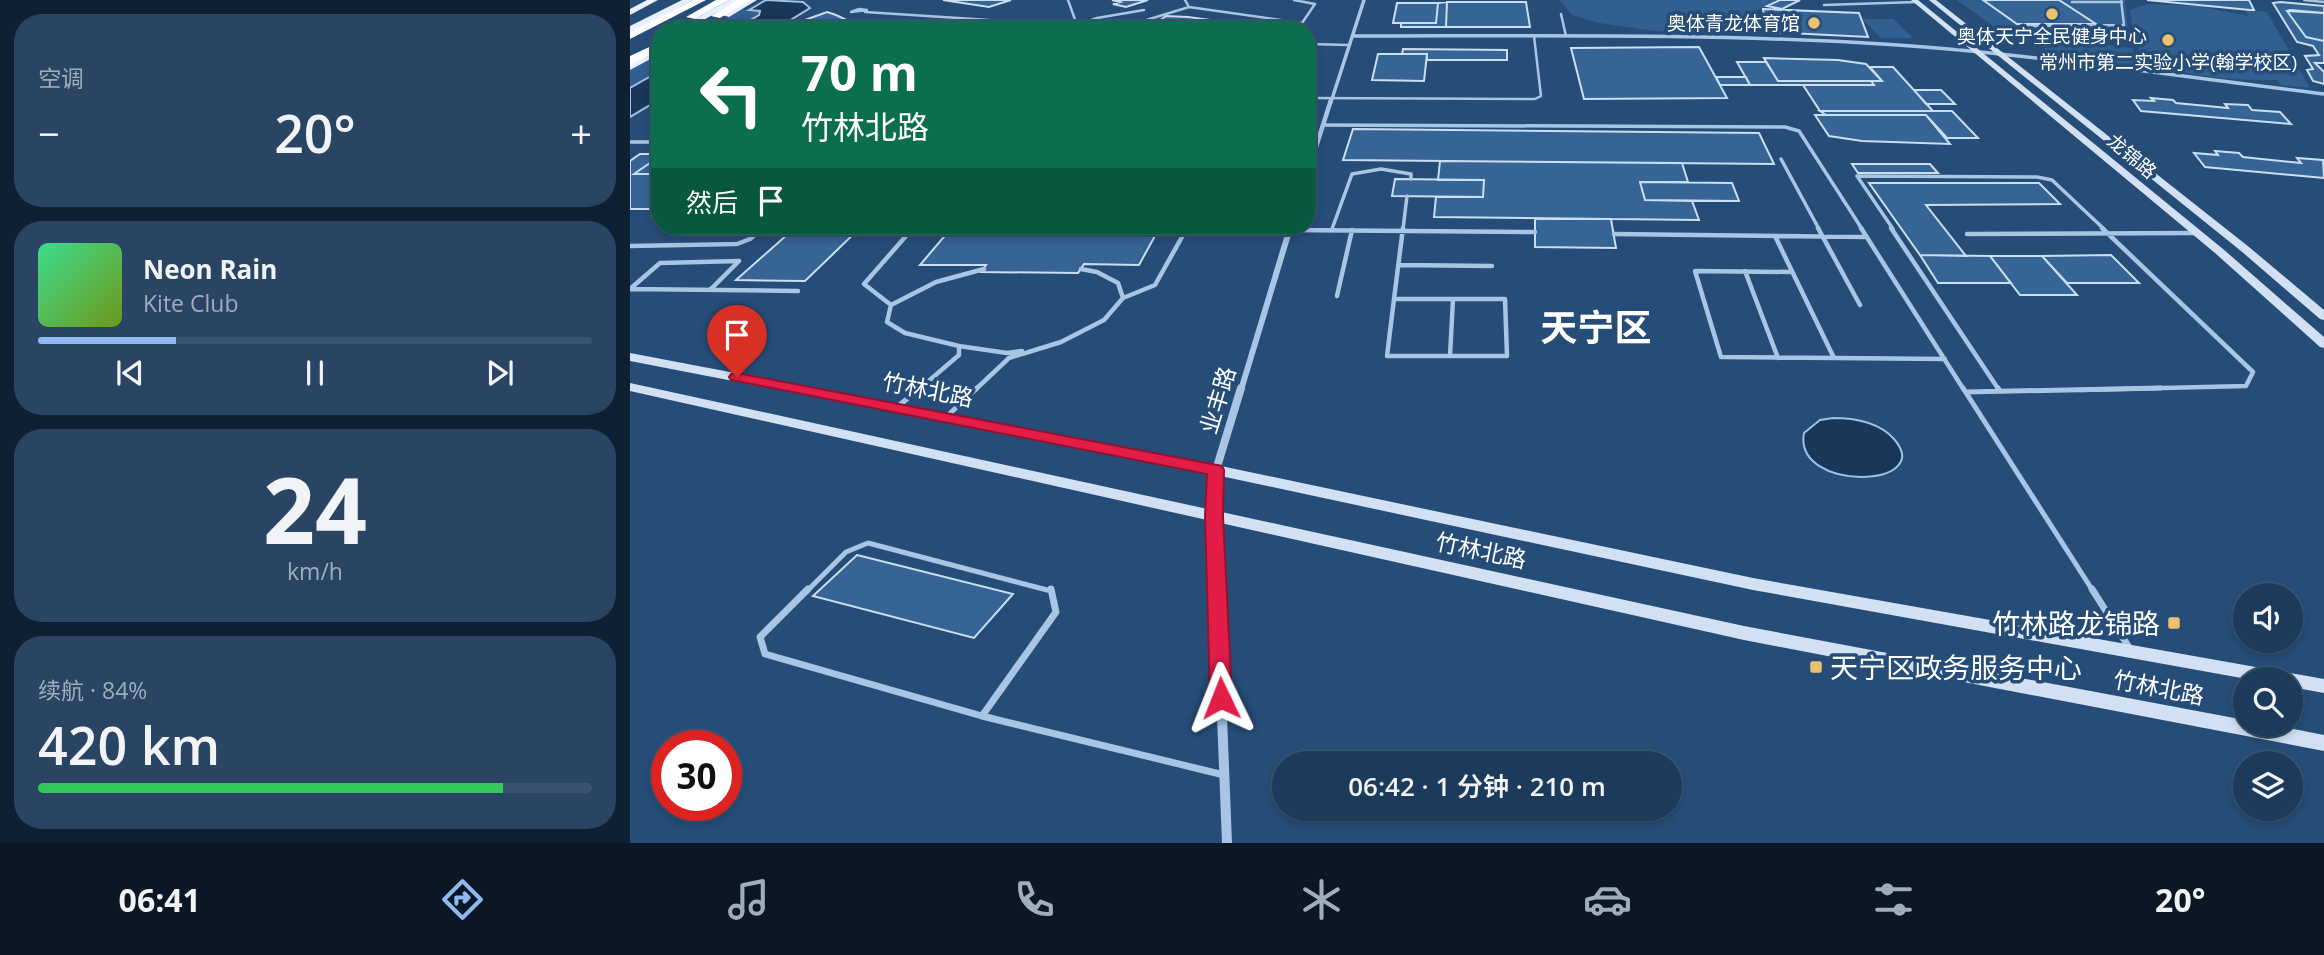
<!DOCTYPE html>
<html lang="zh">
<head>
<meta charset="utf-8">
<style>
	:root { --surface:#1c3a5a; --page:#294563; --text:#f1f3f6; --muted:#a0adbb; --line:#3a5470; --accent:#90b9f0 }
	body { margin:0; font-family:"Open Sans","Noto Sans SC",sans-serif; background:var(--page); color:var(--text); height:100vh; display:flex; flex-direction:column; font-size:26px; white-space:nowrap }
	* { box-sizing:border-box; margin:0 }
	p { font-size:23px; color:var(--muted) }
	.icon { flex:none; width:38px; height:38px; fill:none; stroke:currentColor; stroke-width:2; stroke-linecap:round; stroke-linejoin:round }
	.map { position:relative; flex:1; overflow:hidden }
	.side { display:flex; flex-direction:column; gap:14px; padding:14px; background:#0f2032; width:630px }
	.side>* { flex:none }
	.guide { position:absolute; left:21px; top:21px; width:665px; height:214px; border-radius:28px; box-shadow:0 4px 10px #0003,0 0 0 2px var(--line); background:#0b6e4f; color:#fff; overflow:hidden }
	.fabs { position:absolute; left:1603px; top:583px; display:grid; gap:14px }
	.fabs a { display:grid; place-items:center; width:70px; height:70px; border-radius:50%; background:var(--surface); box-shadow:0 4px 10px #0003,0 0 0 2px var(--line); font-size:35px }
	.speed { position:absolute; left:21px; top:730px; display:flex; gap:14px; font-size:35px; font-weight:700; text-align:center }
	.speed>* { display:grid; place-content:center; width:91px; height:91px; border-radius:50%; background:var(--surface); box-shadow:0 4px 10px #0003,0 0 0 2px var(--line); line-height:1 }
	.speed .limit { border:10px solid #d22; background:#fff; color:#111 }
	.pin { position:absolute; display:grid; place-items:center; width:60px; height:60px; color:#fff; margin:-72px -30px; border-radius:50% 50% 50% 0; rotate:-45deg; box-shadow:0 0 7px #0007 }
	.pin .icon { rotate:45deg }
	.me { position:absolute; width:77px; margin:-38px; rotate:358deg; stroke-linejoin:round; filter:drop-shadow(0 0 5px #0008) }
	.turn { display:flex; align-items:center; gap:24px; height:147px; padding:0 35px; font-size:32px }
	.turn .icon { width:91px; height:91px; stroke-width:2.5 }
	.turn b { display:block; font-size:49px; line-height:60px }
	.then { display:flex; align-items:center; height:66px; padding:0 35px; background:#0003; gap:14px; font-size:26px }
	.big { font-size:52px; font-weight:600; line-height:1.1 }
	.side .card { flex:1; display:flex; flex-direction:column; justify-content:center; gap:10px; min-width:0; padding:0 24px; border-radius:28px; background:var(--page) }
	.side .dial { align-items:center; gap:0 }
	.dial b { font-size:91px; line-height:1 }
	.song { display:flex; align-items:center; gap:21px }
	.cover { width:84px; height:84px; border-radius:10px; background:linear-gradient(135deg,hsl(150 70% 55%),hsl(80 70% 35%)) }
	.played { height:7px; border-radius:4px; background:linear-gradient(90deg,var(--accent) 25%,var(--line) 25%) }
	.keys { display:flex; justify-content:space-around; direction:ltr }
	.heat { display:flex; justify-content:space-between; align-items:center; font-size:38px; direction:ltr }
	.charge { height:10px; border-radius:5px; background:linear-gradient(90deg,#34c759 84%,var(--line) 0) }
	.trip { position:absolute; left:642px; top:751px; width:410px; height:70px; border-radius:35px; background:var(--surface); box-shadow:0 4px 10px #0003,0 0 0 2px var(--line); font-weight:600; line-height:70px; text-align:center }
	.dock { display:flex; height:112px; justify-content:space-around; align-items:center; background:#0b1724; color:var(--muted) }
	.dock .icon { width:49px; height:49px }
	.dock .active { color:var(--accent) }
	.dock b { font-size:32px; color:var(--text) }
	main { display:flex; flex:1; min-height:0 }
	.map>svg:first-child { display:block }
	.green { fill:#315f90 }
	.water { fill:#1a3759; stroke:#9dc0e3; stroke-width:2 }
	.building { fill:#366495; stroke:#cadef3; stroke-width:2 }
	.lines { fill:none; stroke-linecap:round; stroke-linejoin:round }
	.lane-far4 { stroke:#a8c5e3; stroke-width:2.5 }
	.lane-far3 { stroke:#a8c5e3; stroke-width:3.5 }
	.lane-far2 { stroke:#a8c5e3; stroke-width:4.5 }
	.lane-far1 { stroke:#a8c5e3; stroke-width:5 }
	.lane { stroke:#a8c5e3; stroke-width:7 }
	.street-far4 { stroke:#a8c5e3; stroke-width:3.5 }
	.street-far3 { stroke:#a8c5e3; stroke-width:4.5 }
	.street-far2 { stroke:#a8c5e3; stroke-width:6 }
	.street-far1 { stroke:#a8c5e3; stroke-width:8 }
	.street { stroke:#a8c5e3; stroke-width:10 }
	.secondary { fill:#d1e1f3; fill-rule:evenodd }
	.primary { fill:#e7f0fc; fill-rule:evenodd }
	.highway { fill:#fff; fill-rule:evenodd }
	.route { fill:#e11d48; stroke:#92132f; stroke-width:2 }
	.poi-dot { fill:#ecc26d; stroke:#264d78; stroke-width:2.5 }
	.labels { text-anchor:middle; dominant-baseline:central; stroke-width:7; stroke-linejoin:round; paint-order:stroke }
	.far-poi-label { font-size:19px; fill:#fff; stroke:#264d78 }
	.far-street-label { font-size:19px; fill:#fff; stroke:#264d78 }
	.street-label { font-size:23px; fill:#fff; stroke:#264d78 }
	.near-poi-label { font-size:28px; fill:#fff; stroke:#264d78; text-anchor:end }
	.town-label { font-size:37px; font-weight:bold; fill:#fff; stroke:#264d78 }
</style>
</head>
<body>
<main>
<section class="side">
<div class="card"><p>空调</p>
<div class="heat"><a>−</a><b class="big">20°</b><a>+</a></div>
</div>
<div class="card">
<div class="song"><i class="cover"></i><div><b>Neon Rain</b><p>Kite Club</p></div></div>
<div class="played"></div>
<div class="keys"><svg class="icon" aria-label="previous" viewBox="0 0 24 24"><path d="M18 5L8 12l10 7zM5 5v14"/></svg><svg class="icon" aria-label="pause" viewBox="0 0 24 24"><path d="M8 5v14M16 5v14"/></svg><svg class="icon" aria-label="next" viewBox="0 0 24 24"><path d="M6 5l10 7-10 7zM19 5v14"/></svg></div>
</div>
<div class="card dial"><b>24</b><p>km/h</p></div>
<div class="card"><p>续航 · 84%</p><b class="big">420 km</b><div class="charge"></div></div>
</section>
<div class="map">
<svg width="1694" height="843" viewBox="0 0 1694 843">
	<rect width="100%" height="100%" fill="#264d78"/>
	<path class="green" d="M930,0H1147L1083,33L1025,31L969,23L942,15Z
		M1327,0H1495L1498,29L1368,30Z
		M1517,4L1568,6L1618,16L1616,10L1637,12L1680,88L1651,85L1647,80C1617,81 1528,77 1510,52C1503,42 1502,23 1500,10Z
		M113,9L130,12V15L103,30H74Z
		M1232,19H1263L1283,38H1251Z
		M1415,38L1503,48L1507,69L1415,58Z
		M30,54V71L0,88V70Z"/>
	<path class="water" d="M136,0L173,2L180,8L144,30H103L129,15L130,11L119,10Z
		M30,71V99L0,117V88Z
		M1203,418C1224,418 1249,422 1264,439C1307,488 1163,493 1174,433L1190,420Z"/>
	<path class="building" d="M313,0H381L359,7Z
		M482,0H518L496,7L483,4L490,2Z
		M1150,0H1170L1152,9L1137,6Z
		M1353,0H1429L1466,24H1387Z
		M1517,0H1619L1624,10H1620Z
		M817,2H896L900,27H816Z
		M817,2L816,27H771V23H806L808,3Z
		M1651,2L1694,6V13L1657,11L1676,37L1694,41V63H1685L1694,72V84L1683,81L1677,70L1683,69L1675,56L1689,55L1683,46L1667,42L1643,3Z
		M767,3H808L806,23H763Z
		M1133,9L1229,13L1238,37L1137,32Z
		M1660,10L1694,13V41L1676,37L1657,11Z
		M197,12L206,15L225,24L197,30L172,21Z
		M536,16L558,17L656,30H580L526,23Z
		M259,21L291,24L287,25L319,30L244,28Z
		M1069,47L1097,98L954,99L941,48Z
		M773,49L877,50V60H797V54H772Z
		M748,54H797L794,81L742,80Z
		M1134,58L1208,60L1236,64L1252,81H1148Z
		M1107,62H1136L1148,81H1241L1244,85H1120Z
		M1240,67H1263L1303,111H1190L1173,85H1244L1241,81H1252Z
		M1086,77H1116L1120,85H1090Z
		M1284,90H1311L1325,104H1296Z
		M1521,98L1543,100L1546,103L1598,108L1595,104L1618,105L1622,110L1650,112L1661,124L1511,111L1503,100L1524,101Z
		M1190,111H1322L1348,138H1317L1296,115H1196Z
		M1185,115H1296L1320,144L1232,141L1199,136Z
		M723,129L1129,133L1144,164L713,160Z
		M1585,151L1609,153L1613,157L1671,163L1667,158L1693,160L1694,178L1575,167L1564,153L1588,155Z
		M10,154H30V209H0V161Z
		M30,156V174H4Z
		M810,161L1052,163L1058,182H1010L1015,200L1062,201L1069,220L804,217L806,197H853L854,180H808Z
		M1222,164H1300L1308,173H1228Z
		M765,179L854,180L853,197L762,196Z
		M1010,182L1102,183L1109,201L1015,200Z
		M1239,183H1409L1430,204L1296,205L1336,256L1290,255Z
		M905,219H981L986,248L905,247Z
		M167,226H232L175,281L106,280Z
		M318,232L526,234L509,265L454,264L448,273L351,272L356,265H290Z
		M1290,255L1360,256L1381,283H1308Z
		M1481,255L1509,283H1437L1412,256Z
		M1360,256H1412L1447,295H1390Z
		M227,555L383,594L344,638L183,596Z"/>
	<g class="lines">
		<path class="lane-far4" d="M438,0L447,25L487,29
			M555,0L559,7L672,23L685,4L664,0
			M1674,0L1694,2
			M1442,2H1492
			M1194,5L1287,2
			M229,9L237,10L221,12Z
			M235,12L359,20L412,30
			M931,14L936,36
			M1396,26L1494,25L1491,0
			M487,29L559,7
			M433,30L467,18L514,10
			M677,44L720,45
			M677,98L905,99L911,96L904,36"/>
		<path class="lane-far3" d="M693,125L1155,127L1169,131L1232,229
			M0,142H30
			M677,145H687
			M1151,159L1189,229
			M131,229L135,226
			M281,229L284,226
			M556,229L558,226
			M702,229L722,174L751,169L781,174V179
			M773,229L777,196
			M1263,229L1227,176L1407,177L1422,180L1474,229"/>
		<path class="lane-far2" d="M1188,228L1230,305
			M1231,228L1334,390
			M1261,228L1369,390
			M660,230L905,232
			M984,234L1237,237
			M1337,234L1567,233
			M1145,236L1204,358
			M0,246L107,244L120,239L133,228
			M769,265L862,266
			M1115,271L1148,358
			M1162,272L1065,271L1091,357L1315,359
			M0,289L168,291
			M0,289L30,263L109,261L80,290
			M707,296L722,230
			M493,298L525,285L557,228
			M764,299H875L877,356H757Z
			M764,299L773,228
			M261,305L234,284L283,228
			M329,346L377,353L392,351
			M820,356L823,299
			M288,390L329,355V346L275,333L257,322L261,305L306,282L354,269
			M345,390L379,358L431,342L474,320L493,298L488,283L467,272L451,269
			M1450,390L1616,386L1623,372L1472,228"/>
		<path class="lane-far1" d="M1333,388L1463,591
			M1368,388L1370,391
			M1336,392L1531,388
			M266,408L290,388
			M315,418L347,388
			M177,591L216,552L238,543L421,591"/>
		<path class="lane" d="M178,589L130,637L135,654L352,716
			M1462,589L1500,649
			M352,716L594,775
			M352,716L426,612L421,589"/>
		<path class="street-far4" d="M723,36C905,36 1087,33 1268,45C1411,55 1552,77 1694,94
			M701,102L734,0"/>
		<path class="street-far3" d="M677,175L701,100
			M660,229L661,226"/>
		<path class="street-far2" d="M611,390L660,228"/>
		<path class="street-far1" d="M587,591L584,516L586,470L611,388"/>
		<path class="street" d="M587,589L597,843"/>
		<path class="secondary" d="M1281,0H1288L1593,249L1694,337V348L1690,347L1585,253Z
			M1299,0H1306L1619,247L1694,310V320L1690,319L1611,251Z
			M0,353L586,465L1123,578L1694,679V693L1661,687V679H1617L1123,590L586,475L0,361Z
			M0,383L1114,626L1615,720V724H1639L1694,735V751L1114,640L0,391Z"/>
		<path class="primary" d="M17,0H28L0,15V9Z
			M52,0H63L0,33V26Z
			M99,0H109L56,30H45Z
			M117,0H127L99,17L92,15Z
			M30,47V54L0,70V63Z"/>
		<path class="highway" d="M63,0H76L0,39V32Z
			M86,0H99L65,19L56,17Z
			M107,0H120L90,18L81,16Z
			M30,42V50L0,65V56Z"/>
	</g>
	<path class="route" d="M107,373L592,466L594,470L593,516L602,698L599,704L591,706L583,704L580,698L575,516L577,474L101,380L99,377L101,374Z"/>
	<g class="poi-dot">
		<circle cx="1422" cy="14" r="7"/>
		<circle cx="1184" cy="23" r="7"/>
		<circle cx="1538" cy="40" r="7"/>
		<rect x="1537" y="616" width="14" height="14" rx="3.5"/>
		<rect x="1179" y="660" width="14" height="14" rx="3.5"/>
	</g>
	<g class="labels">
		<g class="far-poi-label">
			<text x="1170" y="23" text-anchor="end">奥体青龙体育馆</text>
			<text x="1422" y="36">奥体天宁全民健身中心</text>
			<text x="1538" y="62">常州市第二实验小学(翰学校区)</text>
		</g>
		<g class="far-street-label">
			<text transform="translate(1502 156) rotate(40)">龙锦路</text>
		</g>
		<g class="street-label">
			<text transform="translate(298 389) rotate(11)">竹林北路</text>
			<text transform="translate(587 400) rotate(-73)">业丰路</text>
			<text transform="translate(851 550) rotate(12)">竹林北路</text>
			<text transform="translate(1529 687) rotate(11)">竹林北路</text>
		</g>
		<g class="near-poi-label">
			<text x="1530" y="623">竹林路龙锦路</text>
			<text x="1200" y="667" text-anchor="start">天宁区政务服务中心</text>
		</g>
		<g class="town-label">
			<text x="966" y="326">天宁区</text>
		</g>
	</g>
</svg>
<div class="fabs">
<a><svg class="icon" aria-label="sound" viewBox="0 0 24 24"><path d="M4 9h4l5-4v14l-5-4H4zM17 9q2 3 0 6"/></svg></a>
<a><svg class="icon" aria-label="search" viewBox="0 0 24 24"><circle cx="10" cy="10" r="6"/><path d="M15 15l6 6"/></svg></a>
<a><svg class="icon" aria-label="layers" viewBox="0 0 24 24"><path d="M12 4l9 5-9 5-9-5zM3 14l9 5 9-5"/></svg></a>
</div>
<div class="speed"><div class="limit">30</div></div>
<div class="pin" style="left:107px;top:377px;background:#d93025"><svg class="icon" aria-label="arrive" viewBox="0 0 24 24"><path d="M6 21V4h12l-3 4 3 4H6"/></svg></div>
<svg class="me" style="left:591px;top:698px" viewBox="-20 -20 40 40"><path d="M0-17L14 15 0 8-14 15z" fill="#e11d48" stroke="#fff" stroke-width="4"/></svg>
<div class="trip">06:42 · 1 分钟 · 210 m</div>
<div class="guide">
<div class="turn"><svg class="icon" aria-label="left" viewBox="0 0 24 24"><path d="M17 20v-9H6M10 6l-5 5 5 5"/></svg><div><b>70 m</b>竹林北路</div></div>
<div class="then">然后<svg class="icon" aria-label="arrive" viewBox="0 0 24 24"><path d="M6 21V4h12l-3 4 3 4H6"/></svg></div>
</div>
</div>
</main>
<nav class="dock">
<b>06:41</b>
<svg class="icon active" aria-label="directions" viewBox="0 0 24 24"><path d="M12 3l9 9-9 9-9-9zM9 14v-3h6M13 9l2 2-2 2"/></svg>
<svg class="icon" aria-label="music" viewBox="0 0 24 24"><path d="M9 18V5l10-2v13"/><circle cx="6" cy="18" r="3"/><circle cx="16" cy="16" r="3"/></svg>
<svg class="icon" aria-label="phone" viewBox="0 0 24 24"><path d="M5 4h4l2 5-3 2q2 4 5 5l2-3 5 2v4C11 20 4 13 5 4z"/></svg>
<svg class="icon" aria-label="climate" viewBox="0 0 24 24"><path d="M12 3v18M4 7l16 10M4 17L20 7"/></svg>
<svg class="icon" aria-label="car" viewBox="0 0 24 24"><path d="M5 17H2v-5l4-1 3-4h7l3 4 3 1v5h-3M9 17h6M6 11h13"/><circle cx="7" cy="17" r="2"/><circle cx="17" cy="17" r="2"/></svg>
<svg class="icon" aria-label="filters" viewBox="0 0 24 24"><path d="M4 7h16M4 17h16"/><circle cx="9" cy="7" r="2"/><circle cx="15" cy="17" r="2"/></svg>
<b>20°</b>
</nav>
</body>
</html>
